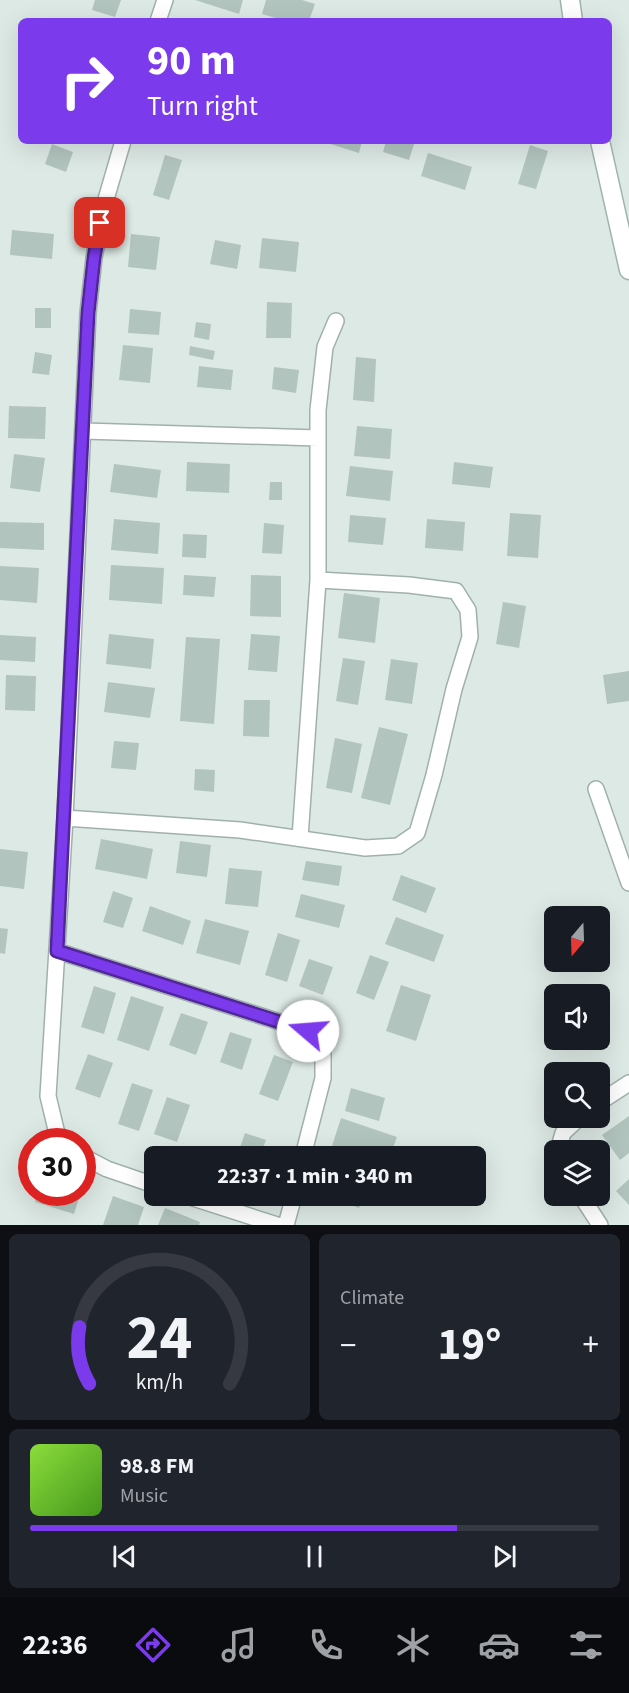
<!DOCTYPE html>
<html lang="en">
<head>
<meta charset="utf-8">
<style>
	:root { --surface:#171b24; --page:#20242c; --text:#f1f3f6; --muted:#9ea1a6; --line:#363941; --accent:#7c3aed }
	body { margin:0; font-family:"Source Sans 3",sans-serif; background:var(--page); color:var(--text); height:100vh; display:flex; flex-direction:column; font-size:22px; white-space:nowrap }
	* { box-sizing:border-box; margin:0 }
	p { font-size:20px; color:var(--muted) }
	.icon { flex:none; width:33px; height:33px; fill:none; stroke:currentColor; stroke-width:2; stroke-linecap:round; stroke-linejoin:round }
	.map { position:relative; height:1225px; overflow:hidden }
	.side { display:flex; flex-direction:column; gap:9px; padding:9px; background:#0d0f14; flex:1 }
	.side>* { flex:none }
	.guide { position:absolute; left:18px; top:18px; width:594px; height:126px; border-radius:9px; box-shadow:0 6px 24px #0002; background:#7c3aed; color:#fff; overflow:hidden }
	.needle { width:39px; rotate:199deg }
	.fabs { position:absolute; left:544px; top:906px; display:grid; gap:12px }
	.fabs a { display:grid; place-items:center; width:66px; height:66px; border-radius:9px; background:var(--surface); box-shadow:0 6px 24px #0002; font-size:30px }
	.speed { position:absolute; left:18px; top:1128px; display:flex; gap:12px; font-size:30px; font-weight:700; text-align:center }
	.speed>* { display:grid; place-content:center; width:78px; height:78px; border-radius:50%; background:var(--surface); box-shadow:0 6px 24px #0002; line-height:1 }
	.speed .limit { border:9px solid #d22; background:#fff; color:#111 }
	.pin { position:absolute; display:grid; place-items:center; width:51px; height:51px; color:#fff; margin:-26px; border-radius:12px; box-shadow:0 3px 9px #0006 }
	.me { position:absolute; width:66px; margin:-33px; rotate:288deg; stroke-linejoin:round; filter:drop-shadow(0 0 4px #0008) }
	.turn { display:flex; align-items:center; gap:21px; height:126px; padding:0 30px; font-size:27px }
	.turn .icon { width:78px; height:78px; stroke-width:2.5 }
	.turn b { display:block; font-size:42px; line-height:51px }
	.big { font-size:45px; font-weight:700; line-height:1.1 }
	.side .widget { flex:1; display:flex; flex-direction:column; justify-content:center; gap:9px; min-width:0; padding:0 21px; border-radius:9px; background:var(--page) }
	.side .dial { align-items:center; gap:0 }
	.dial svg { height:156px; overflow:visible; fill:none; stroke:var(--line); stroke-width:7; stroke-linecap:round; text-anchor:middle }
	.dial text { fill:var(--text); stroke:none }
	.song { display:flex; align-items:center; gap:18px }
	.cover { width:72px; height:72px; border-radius:9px; background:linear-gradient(135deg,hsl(90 70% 55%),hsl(100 70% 35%)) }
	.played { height:6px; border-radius:3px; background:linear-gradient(90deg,var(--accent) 75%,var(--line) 75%) }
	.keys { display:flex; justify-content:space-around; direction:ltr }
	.heat { display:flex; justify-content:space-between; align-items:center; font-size:33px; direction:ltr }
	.side .tiles { flex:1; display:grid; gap:9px; grid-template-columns:1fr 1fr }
	.widget:last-child { grid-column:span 2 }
	.trip { position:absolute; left:144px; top:1146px; width:342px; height:60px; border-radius:9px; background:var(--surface); box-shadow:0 6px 24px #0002; font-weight:700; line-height:60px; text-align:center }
	.tabs { display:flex; height:96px; justify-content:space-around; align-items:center; background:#090b0e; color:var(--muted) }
	.tabs .icon { width:42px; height:42px }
	.tabs .selected { color:var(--accent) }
	.tabs b { font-size:27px; color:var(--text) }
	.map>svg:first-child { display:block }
	.building { fill:#b2c4be }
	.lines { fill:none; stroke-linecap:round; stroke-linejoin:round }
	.street-casing { stroke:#a0b1ac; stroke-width:18 }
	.secondary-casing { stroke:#9cb5ae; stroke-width:21 }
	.street { stroke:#fff; stroke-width:15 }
	.secondary { stroke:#fff; stroke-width:18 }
	.route-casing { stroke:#51269a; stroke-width:15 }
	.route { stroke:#7c3aed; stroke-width:10 }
</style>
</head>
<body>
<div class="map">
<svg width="629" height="1225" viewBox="0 0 629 1225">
	<rect width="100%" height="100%" fill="#dde9e5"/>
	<path class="building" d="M95,0H121L115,17L92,10Z
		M195,0H243L239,14Z
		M266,0H302L315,4L309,21H285L262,14Z
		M321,141H362L359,153Z
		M386,141H415L409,160L383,152Z
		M52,144L73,152L66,172L45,164Z
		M530,145L548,151L536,189L518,184Z
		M428,153L472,167L465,190L421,176Z
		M165,155L182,160L169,200L153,195Z
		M12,230L54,234L52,259L10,255Z
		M131,234L160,237L156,270L128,267Z
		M262,238L299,242L296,272L259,268Z
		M215,240L241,245L237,269L210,264Z
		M267,302L292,303L291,338H266Z
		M35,308H51V328H35Z
		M130,309L161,312L159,335L128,333Z
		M196,322L211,324L209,340L194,337Z
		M123,345L153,348L150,383L119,380Z
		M190,346L215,351L213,360L189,355Z
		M35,352L52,355L49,375L32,373Z
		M356,357L376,359L374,402L353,400Z
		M199,366L233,370L231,390L197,387Z
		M274,367L299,370L296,393L272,389Z
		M9,406L46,407L45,439L8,438Z
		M357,426L392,429L390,459L354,456Z
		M14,454L45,458L40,492L10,488Z
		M187,462L230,464L229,493L186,491Z
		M454,462L493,467L490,488L452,484Z
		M114,464L161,470L157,498L110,492Z
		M350,466L393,471L390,501L346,496Z
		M270,482H282V500H269Z
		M510,513L541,515L538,558L507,556Z
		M350,515L386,518L383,545L348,542Z
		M114,519L160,523L158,554L111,550Z
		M427,519L465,522L463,551L425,548Z
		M0,522L44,523V550L0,548Z
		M264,523L284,525L282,554L262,553Z
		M183,534L207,535L206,558L182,557Z
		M111,565L164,568L162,604L109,600Z
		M0,566L39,568L37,603L0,600Z
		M184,575L216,577L214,597L183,595Z
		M251,575L281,576V617L250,616Z
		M344,593L380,598L375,643L338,638Z
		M503,602L526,606L519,648L496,644Z
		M109,634L154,639L151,669L106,664Z
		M251,634L280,636L277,672L248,670Z
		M0,635L36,637L35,662L0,660Z
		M186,637L220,639L214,724L180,721Z
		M343,658L365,661L358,705L336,701Z
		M391,659L418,663L412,704L385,700Z
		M629,671V701L607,704L603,675Z
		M6,675L36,676L35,711L5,710Z
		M108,682L155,688L150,718L104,712Z
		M244,700H270L269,737L243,736Z
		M379,727L408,734L390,805L361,798Z
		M335,738L362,744L352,793L326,788Z
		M114,741L139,743L136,770L111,768Z
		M195,769L215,770L214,792L194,790Z
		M101,839L153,849L147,879L95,869Z
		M180,841L211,845L207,877L176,873Z
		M0,849L28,852L24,889L0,886Z
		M306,861L342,866L339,886L302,880Z
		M229,868L262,871L258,907L225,904Z
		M401,875L436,888L426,913L392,900Z
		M113,891L133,898L123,928L103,922Z
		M301,894L345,905L339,928L295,917Z
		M150,906L191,921L183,945L142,931Z
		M396,917L444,935L434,962L385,944Z
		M205,919L249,931L240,965L196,953Z
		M0,928L8,929L5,954L0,953Z
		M278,933L300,940L287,982L265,975Z
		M370,955L389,962L374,1000L356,993Z
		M309,959L333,967L323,995L299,986Z
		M401,985L431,995L416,1041L386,1031Z
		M94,986L116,993L104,1034L81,1027Z
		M131,996L164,1007L149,1051L117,1040Z
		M181,1013L208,1022L196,1055L169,1045Z
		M230,1032L252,1039L242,1070L220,1062Z
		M88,1054L113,1063L100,1098L75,1089Z
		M274,1055L293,1062L278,1101L259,1094Z
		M132,1083L153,1090L139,1131L118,1124Z
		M351,1088L385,1098L379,1121L345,1111Z
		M167,1097L190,1105L177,1142L154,1134Z
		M629,1116V1153L620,1160L602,1135Z
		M341,1118L397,1137L390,1156H353L331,1149Z
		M245,1133L266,1140L260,1156H237Z
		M629,1179V1205L616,1191Z
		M38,1192H81L74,1214L35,1202Z
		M113,1196L144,1207L138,1225H103Z
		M328,1196H363L359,1208L328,1197Z
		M165,1208L200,1222L199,1225H158Z"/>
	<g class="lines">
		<defs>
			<path id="street" d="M158,21L165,0
				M84,431L318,438
				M596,789L629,883
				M65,818L240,830L365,848L398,846L417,833L434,775L454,689L470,637L468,610L456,591L409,585L318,580
				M300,838L318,580V410L325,347L336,321
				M57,951L308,1031L323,1051V1078L303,1156
				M600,1102L629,1083
				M59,1142L48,1096L65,818L88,313L94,258L104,206L123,141
				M558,1150L563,1133L579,1118
				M82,1156L107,1169L154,1185
				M187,1196L277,1225
				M581,1196L600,1225
				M286,1225L294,1196"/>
			<path id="secondary" d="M570,0L573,21
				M600,141L629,270"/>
		</defs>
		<use href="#street" class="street-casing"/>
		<use href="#secondary" class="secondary-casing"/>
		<use href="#street" class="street"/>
		<use href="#secondary" class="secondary"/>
	</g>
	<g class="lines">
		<defs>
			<path id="route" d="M100,223L94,258L88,313L57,951L308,1031"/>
		</defs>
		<use href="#route" class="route-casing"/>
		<use href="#route" class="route"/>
	</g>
</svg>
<div class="fabs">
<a><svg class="needle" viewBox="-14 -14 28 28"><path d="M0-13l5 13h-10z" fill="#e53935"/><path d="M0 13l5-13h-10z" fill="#9ea1a6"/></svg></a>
<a><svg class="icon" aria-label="sound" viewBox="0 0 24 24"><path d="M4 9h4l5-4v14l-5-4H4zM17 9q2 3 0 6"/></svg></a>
<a><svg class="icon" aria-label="search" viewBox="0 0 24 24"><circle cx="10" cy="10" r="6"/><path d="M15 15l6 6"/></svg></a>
<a><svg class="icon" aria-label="layers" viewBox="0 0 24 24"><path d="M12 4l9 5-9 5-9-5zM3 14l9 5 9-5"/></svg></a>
</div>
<div class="speed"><div class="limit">30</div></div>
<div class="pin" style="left:100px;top:223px;background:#d93025"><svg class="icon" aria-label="arrive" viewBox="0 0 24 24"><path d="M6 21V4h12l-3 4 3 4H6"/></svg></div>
<svg class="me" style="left:308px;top:1031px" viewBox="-20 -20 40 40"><circle r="19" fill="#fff"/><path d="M0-13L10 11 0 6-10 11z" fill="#7c3aed"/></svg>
<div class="trip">22:37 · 1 min · 340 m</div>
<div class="guide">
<div class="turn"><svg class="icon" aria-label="right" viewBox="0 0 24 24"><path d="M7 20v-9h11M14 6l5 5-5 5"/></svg><div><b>90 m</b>Turn right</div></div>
</div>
</div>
<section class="side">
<div class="tiles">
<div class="widget dial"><svg viewBox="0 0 100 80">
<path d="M14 69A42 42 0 1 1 86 69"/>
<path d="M14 69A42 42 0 0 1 9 40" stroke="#7c3aed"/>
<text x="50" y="56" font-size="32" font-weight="700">24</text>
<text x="50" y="72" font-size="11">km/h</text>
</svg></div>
<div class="widget"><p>Climate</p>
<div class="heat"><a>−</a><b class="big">19°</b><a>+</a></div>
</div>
<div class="widget">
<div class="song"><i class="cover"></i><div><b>98.8 FM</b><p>Music</p></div></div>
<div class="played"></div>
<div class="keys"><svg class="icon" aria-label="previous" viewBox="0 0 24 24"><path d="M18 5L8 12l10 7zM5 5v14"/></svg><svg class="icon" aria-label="pause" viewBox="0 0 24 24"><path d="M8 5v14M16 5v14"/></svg><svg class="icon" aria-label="next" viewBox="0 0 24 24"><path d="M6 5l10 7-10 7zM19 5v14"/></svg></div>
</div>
</div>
</section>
<nav class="tabs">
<b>22:36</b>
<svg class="icon selected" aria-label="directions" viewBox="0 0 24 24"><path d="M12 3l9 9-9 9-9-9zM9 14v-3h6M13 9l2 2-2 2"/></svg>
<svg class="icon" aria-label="music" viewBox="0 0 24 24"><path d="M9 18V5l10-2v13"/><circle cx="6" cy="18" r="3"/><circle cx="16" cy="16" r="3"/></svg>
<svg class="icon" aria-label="phone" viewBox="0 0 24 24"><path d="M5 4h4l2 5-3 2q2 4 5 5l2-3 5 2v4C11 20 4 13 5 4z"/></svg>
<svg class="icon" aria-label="climate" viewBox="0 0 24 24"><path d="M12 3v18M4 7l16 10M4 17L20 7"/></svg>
<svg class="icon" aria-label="car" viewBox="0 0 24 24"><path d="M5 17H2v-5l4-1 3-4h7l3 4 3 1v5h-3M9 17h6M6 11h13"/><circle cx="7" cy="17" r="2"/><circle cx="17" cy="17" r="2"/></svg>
<svg class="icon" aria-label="filters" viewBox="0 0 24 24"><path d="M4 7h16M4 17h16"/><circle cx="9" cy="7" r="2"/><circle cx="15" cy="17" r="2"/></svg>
</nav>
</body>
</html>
